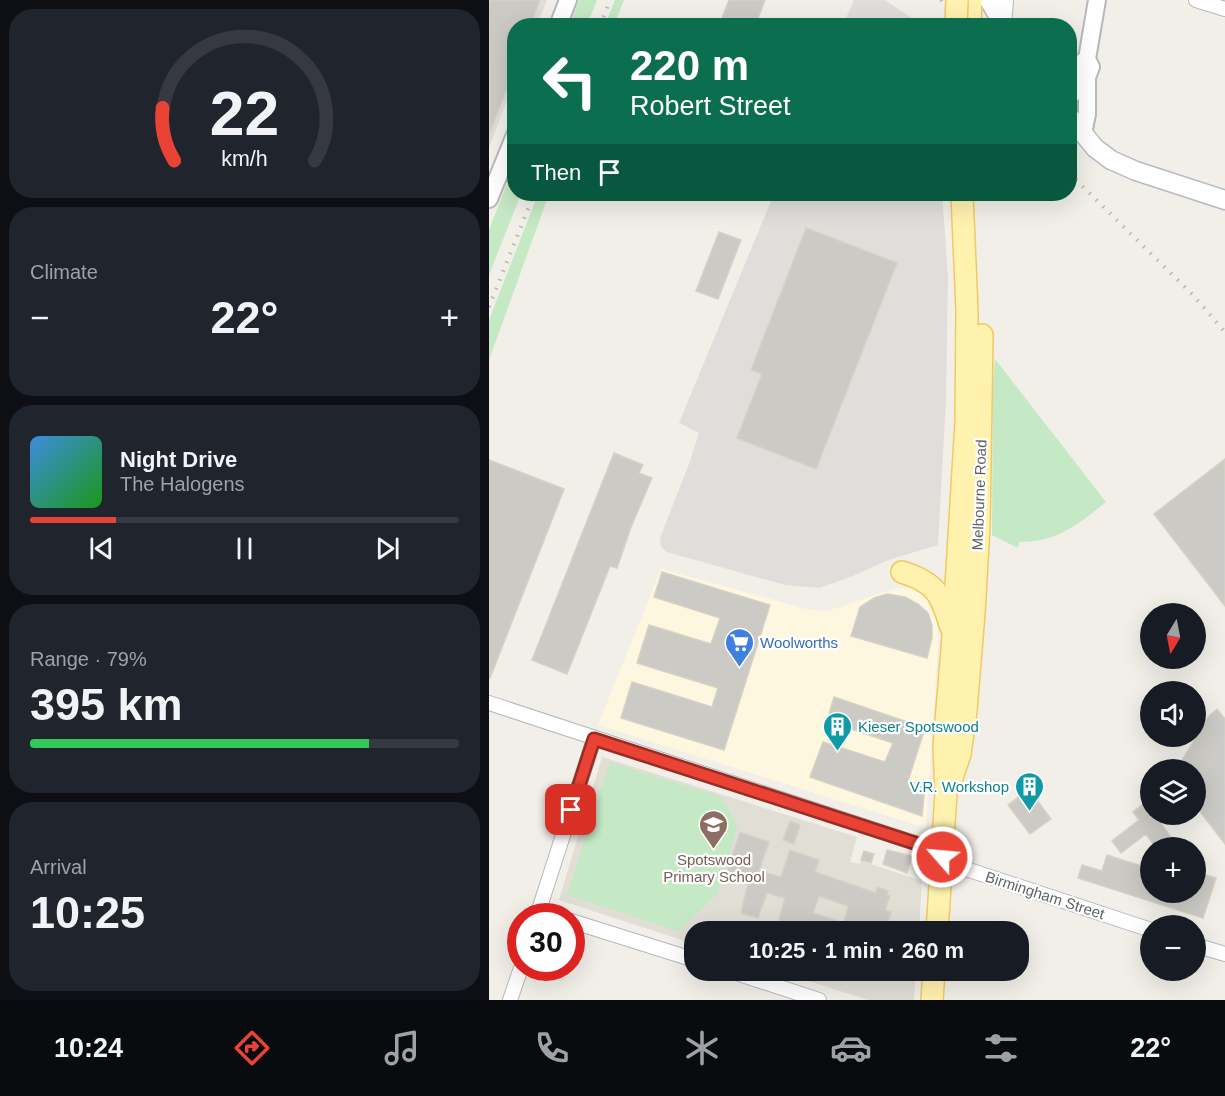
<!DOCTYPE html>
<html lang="en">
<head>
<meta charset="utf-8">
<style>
	:root { --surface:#171b24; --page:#20242c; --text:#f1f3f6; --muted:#9ea1a6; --line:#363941; --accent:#ea4335 }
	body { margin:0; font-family:Arial,sans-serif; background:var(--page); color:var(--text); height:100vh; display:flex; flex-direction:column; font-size:22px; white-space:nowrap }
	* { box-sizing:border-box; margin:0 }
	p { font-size:20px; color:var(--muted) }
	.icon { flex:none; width:33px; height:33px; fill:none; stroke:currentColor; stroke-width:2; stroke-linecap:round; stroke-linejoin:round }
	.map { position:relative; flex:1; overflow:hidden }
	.side { display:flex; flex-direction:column; gap:9px; padding:9px; background:#0d0f14; width:489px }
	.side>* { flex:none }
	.hud { position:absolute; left:18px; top:18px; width:570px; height:183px; border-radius:24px; box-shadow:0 6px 24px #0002; background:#0b6e4f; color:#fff; overflow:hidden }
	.needle { width:39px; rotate:190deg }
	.fabs { position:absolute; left:651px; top:603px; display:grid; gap:12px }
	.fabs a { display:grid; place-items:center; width:66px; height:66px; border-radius:50%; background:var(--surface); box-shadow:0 6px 24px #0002; font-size:30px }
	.speed { position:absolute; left:18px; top:903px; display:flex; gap:12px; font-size:30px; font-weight:700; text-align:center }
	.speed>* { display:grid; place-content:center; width:78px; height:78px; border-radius:50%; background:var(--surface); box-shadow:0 6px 24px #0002; line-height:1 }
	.speed .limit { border:9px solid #d22; background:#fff; color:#111 }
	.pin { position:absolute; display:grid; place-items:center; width:51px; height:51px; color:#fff; margin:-26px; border-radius:12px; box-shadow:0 3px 9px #0006 }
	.me { position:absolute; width:66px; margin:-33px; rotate:297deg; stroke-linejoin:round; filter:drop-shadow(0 0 4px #0008) }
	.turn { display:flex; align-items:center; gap:21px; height:126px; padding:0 24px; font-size:27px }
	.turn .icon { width:78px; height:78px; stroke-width:2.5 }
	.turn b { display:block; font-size:42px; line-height:51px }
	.then { display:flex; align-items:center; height:57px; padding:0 24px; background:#0003; gap:12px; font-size:22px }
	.big { font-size:45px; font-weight:600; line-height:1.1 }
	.side .widget { flex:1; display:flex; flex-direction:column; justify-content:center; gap:9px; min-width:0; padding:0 21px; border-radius:24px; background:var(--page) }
	.side .dial { align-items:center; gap:0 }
	.dial svg { height:156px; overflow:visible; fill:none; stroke:var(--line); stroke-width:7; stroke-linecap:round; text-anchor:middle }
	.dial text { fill:var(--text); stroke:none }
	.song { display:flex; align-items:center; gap:18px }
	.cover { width:72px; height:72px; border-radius:9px; background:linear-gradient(135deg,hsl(210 70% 55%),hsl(120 70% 35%)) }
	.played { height:6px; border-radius:3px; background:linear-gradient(90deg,var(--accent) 20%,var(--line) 20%) }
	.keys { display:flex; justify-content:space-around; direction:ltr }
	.heat { display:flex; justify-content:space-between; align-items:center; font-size:33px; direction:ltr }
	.charge { height:9px; border-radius:4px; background:linear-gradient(90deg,#34c759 79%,var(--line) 0) }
	.trip { position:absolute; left:195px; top:921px; width:345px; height:60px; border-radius:24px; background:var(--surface); box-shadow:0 6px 24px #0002; font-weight:600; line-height:60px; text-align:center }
	.menu { display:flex; height:96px; justify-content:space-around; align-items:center; background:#090b0e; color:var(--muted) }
	.menu .icon { width:42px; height:42px }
	.menu .selected { color:var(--accent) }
	.menu b { font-size:27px; color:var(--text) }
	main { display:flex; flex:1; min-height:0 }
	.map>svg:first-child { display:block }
	.commercial { fill:#fef7e0 }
	.industrial { fill:#e0deda }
	.education { fill:#e1ded6 }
	.green { fill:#c5e8c5 }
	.building { fill:#cccac5; stroke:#d6d1c6; stroke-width:1.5; fill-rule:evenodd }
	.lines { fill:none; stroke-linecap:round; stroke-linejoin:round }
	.minor-casing { stroke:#b5b8bc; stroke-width:16 }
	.tertiary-casing { stroke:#b5b8bc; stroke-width:20 }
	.secondary-casing { stroke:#b6babf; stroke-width:21 }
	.primary-casing { stroke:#f2c960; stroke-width:24 }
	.minor { stroke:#fff; stroke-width:14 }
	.tertiary { stroke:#fff; stroke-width:16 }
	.secondary { stroke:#fff; stroke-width:18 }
	.primary { stroke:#fff2af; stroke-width:21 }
	.rail { stroke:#b6b7b8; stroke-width:4; stroke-dasharray:1.5 8; stroke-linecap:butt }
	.primary-bridge-casing { stroke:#f2c960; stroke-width:24; stroke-linecap:butt }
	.primary-bridge { stroke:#fff2af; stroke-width:21 }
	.route-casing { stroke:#982c22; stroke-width:15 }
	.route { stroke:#ea4335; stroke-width:10 }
	.labels { text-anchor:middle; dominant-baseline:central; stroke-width:4.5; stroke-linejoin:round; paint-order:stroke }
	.street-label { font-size:15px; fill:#5f6368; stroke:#fff }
	.shop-label { font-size:15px; fill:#366cbe; stroke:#fff; text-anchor:start }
	.culture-label { font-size:15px; fill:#0d838f; stroke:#fff; text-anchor:start }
	.education-label { font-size:15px; fill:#785e54; stroke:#fff }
</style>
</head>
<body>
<main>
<section class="side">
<div class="widget dial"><svg viewBox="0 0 100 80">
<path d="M14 69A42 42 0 1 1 86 69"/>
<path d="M14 69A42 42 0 0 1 8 42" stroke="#ea4335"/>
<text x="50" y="56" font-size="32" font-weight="700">22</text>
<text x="50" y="72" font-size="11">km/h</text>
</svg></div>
<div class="widget"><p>Climate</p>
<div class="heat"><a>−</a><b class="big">22°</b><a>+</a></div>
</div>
<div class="widget">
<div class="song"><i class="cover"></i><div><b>Night Drive</b><p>The Halogens</p></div></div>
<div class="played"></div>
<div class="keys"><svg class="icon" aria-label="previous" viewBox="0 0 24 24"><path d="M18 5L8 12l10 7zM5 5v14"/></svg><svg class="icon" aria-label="pause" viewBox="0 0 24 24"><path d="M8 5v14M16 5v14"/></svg><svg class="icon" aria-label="next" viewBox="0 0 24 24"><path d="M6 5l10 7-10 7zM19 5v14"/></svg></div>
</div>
<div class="widget"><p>Range · 79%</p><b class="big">395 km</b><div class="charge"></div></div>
<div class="widget"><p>Arrival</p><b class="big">10:25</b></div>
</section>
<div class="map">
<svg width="736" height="1000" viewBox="0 0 736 1000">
	<rect width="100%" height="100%" fill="#f1efe8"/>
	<path class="commercial" d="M172,569L321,610L335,611L348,608L407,588H419L431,591L437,596L443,603L447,612L449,644L437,828L109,725Z"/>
	<path class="industrial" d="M0,0H58L48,25L26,26L25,82L0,148Z
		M365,0H396L433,25H354Z
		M285,194H453L459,275L457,400L449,545L399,560L364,576L330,588L296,585L178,552L172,547L171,538L200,464L210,433L190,423Z"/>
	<path class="education" d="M113,757L368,837L361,862L371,864L372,861L433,881L430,931L206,932L205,944L70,900Z
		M288,971H427L425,1000H379Z"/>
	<path class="green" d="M90,0H108L98,25H81Z
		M126,0H135L125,25H116Z
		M25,165L26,194H32L0,275V230Z
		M49,194H60L0,360V320Z
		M506,359L617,502C588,525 569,542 530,542L529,548L503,535L504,384Z
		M121,762L232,797L249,827L228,894L189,931L78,895Z"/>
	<path class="building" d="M2,0H51L41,26H26V67L1,132L0,5Z
		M240,0H276L266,26H253L233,18Z
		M317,228L408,263L327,469L248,438L273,374L262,370Z
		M230,232L252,240L229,299L207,291Z
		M125,453L154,465L150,473L163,478L142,527L128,568L121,566L78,674L43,660Z
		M736,459V606L665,514Z
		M0,460L75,489L1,678H0Z
		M173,572L281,605L235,750L132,718L143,682L223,707L229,688L148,663L160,625L222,644L231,618L165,597Z
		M398,594L416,597L429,604L439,613L443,625V638L438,658L362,636L371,607L385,598Z
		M345,697L436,728L419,781L436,786L433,816L321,777L334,742L396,762L404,743L338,721Z
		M728,709L736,719V844L706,805V770H687L720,716Z
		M540,789L562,819L541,834L519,805Z
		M662,798V814H665L684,840L674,848H667L657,834L632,853L623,841L650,820L644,812Z
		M301,821L311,825L305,844L294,840Z
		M251,832L280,842L270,871L292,877L301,850L330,860L326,872L387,893L388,887L399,891L398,895L401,896L396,910L402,912L396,932H315L289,923L296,898L278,893L269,918L252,913L259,884L236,877ZM330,896L359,906L355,923L324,913Z
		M398,850L423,856L418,873L394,864Z
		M375,851L385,854L382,863L372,860Z
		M618,855L662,869V892H706V883L709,884L712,874L727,878L714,918L589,878L593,865L613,871Z"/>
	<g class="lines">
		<defs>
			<path id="minor" d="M707,0L736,9
				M515,26L517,0
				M0,703L438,847L468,866L662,930
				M50,910L69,916
				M48,916L105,739
				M82,921L206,960
				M706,945L736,954
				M238,970L330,1000
				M21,1000L32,968"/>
			<path id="tertiary" d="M69,26L79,0
				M580,77L590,64L598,59
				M580,97L596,83L602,67L598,59L608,0
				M594,134L598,114V80
				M0,199L26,135"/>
			<path id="secondary" d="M500,0L515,26
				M580,116L606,148L622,160L647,171L736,200"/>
			<path id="primary" d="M481,26L482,0
				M413,572C448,583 451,594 462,627
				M461,784L471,754L477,711L485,613L490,526L493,335
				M448,932L457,793L455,746L464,636L477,422L478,311L473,194
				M443,1000L445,970"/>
		</defs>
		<use href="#minor" class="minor-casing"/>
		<use href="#tertiary" class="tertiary-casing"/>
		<use href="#secondary" class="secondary-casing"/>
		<use href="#primary" class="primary-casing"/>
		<use href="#minor" class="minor"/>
		<use href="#tertiary" class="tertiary"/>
		<use href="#secondary" class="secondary"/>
		<use href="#primary" class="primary"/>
		<path class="rail" d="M452,0L468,26
			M111,26L121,0
			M580,173L703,294L736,332
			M0,307L45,194"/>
		<defs>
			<path id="primary-bridge" d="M467,26L468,0"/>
		</defs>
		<use href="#primary-bridge" class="primary-bridge-casing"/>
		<use href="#primary-bridge" class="primary-bridge"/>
	</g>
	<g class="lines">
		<defs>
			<path id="route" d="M82,810L105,739L438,847L453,857"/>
		</defs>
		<use href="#route" class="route-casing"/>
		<use href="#route" class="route"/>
	</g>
	<defs>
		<symbol id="supermarket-pin" viewBox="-11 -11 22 30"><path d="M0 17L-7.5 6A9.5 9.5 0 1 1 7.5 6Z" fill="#3f7fe0" stroke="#fff"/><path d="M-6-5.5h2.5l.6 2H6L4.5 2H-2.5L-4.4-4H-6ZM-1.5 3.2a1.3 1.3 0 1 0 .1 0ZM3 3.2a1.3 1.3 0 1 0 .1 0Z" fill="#fff"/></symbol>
		<symbol id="building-pin" viewBox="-11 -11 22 30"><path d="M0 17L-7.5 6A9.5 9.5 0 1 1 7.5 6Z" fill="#0f9aa8" stroke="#fff"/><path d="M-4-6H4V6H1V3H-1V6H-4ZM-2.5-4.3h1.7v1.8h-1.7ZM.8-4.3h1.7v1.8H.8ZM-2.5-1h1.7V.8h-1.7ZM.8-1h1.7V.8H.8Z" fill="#fff"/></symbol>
		<symbol id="school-pin" viewBox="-11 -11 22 30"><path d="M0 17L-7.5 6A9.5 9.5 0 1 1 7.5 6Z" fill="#8d6e63" stroke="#fff"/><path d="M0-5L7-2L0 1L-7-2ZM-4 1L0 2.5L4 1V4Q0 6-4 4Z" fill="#fff"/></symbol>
	</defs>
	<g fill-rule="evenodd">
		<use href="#supermarket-pin" x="234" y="626" width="33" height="45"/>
		<use href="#building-pin" x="332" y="710" width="33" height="45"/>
		<use href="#building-pin" x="524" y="770" width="33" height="45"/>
		<use href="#school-pin" x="208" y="808" width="33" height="45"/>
	</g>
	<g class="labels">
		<g class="street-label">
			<text transform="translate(490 495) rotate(-88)">Melbourne Road</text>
			<text transform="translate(556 895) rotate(18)">Birmingham Street</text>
		</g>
		<g class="shop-label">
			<text x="271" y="642">Woolworths</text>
		</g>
		<g class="culture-label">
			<text x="369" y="726">Kieser Spotswood</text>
			<text x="520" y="786" text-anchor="end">V.R. Workshop</text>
		</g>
		<g class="education-label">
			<text x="225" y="859">Spotswood<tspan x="225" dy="17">Primary School</tspan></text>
		</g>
	</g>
</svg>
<div class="fabs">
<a><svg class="needle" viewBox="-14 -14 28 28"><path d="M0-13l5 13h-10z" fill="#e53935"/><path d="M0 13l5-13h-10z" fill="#9ea1a6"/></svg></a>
<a><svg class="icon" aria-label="sound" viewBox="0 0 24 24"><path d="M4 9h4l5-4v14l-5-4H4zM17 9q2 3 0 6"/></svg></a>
<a><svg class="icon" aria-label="layers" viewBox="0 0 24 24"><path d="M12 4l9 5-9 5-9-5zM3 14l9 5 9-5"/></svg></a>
<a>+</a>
<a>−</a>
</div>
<div class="speed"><div class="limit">30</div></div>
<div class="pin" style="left:82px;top:810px;background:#d93025"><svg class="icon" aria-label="arrive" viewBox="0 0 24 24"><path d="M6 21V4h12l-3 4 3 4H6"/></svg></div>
<svg class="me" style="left:453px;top:857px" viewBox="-20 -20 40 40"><circle r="17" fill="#ea4335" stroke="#fff" stroke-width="3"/><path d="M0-11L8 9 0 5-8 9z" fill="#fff"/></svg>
<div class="trip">10:25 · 1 min · 260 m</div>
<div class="hud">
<div class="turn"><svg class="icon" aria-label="left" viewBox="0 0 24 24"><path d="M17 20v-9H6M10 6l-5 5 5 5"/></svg><div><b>220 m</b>Robert Street</div></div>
<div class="then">Then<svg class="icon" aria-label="arrive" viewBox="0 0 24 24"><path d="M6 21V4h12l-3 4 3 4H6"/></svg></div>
</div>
</div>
</main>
<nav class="menu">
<b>10:24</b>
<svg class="icon selected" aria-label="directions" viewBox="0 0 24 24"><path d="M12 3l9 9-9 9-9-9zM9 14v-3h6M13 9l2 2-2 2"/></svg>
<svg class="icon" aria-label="music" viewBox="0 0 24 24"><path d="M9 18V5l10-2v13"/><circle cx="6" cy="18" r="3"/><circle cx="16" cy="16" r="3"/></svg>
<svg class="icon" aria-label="phone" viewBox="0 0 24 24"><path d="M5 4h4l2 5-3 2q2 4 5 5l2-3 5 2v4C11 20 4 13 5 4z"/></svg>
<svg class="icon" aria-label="climate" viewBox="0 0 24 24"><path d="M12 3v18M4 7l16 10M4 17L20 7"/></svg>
<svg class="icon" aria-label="car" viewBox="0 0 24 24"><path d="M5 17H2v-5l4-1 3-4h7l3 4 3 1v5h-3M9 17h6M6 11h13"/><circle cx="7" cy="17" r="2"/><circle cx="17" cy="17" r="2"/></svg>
<svg class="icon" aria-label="filters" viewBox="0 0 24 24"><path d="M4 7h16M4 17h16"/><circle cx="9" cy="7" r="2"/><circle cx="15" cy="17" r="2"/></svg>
<b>22°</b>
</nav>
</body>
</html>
